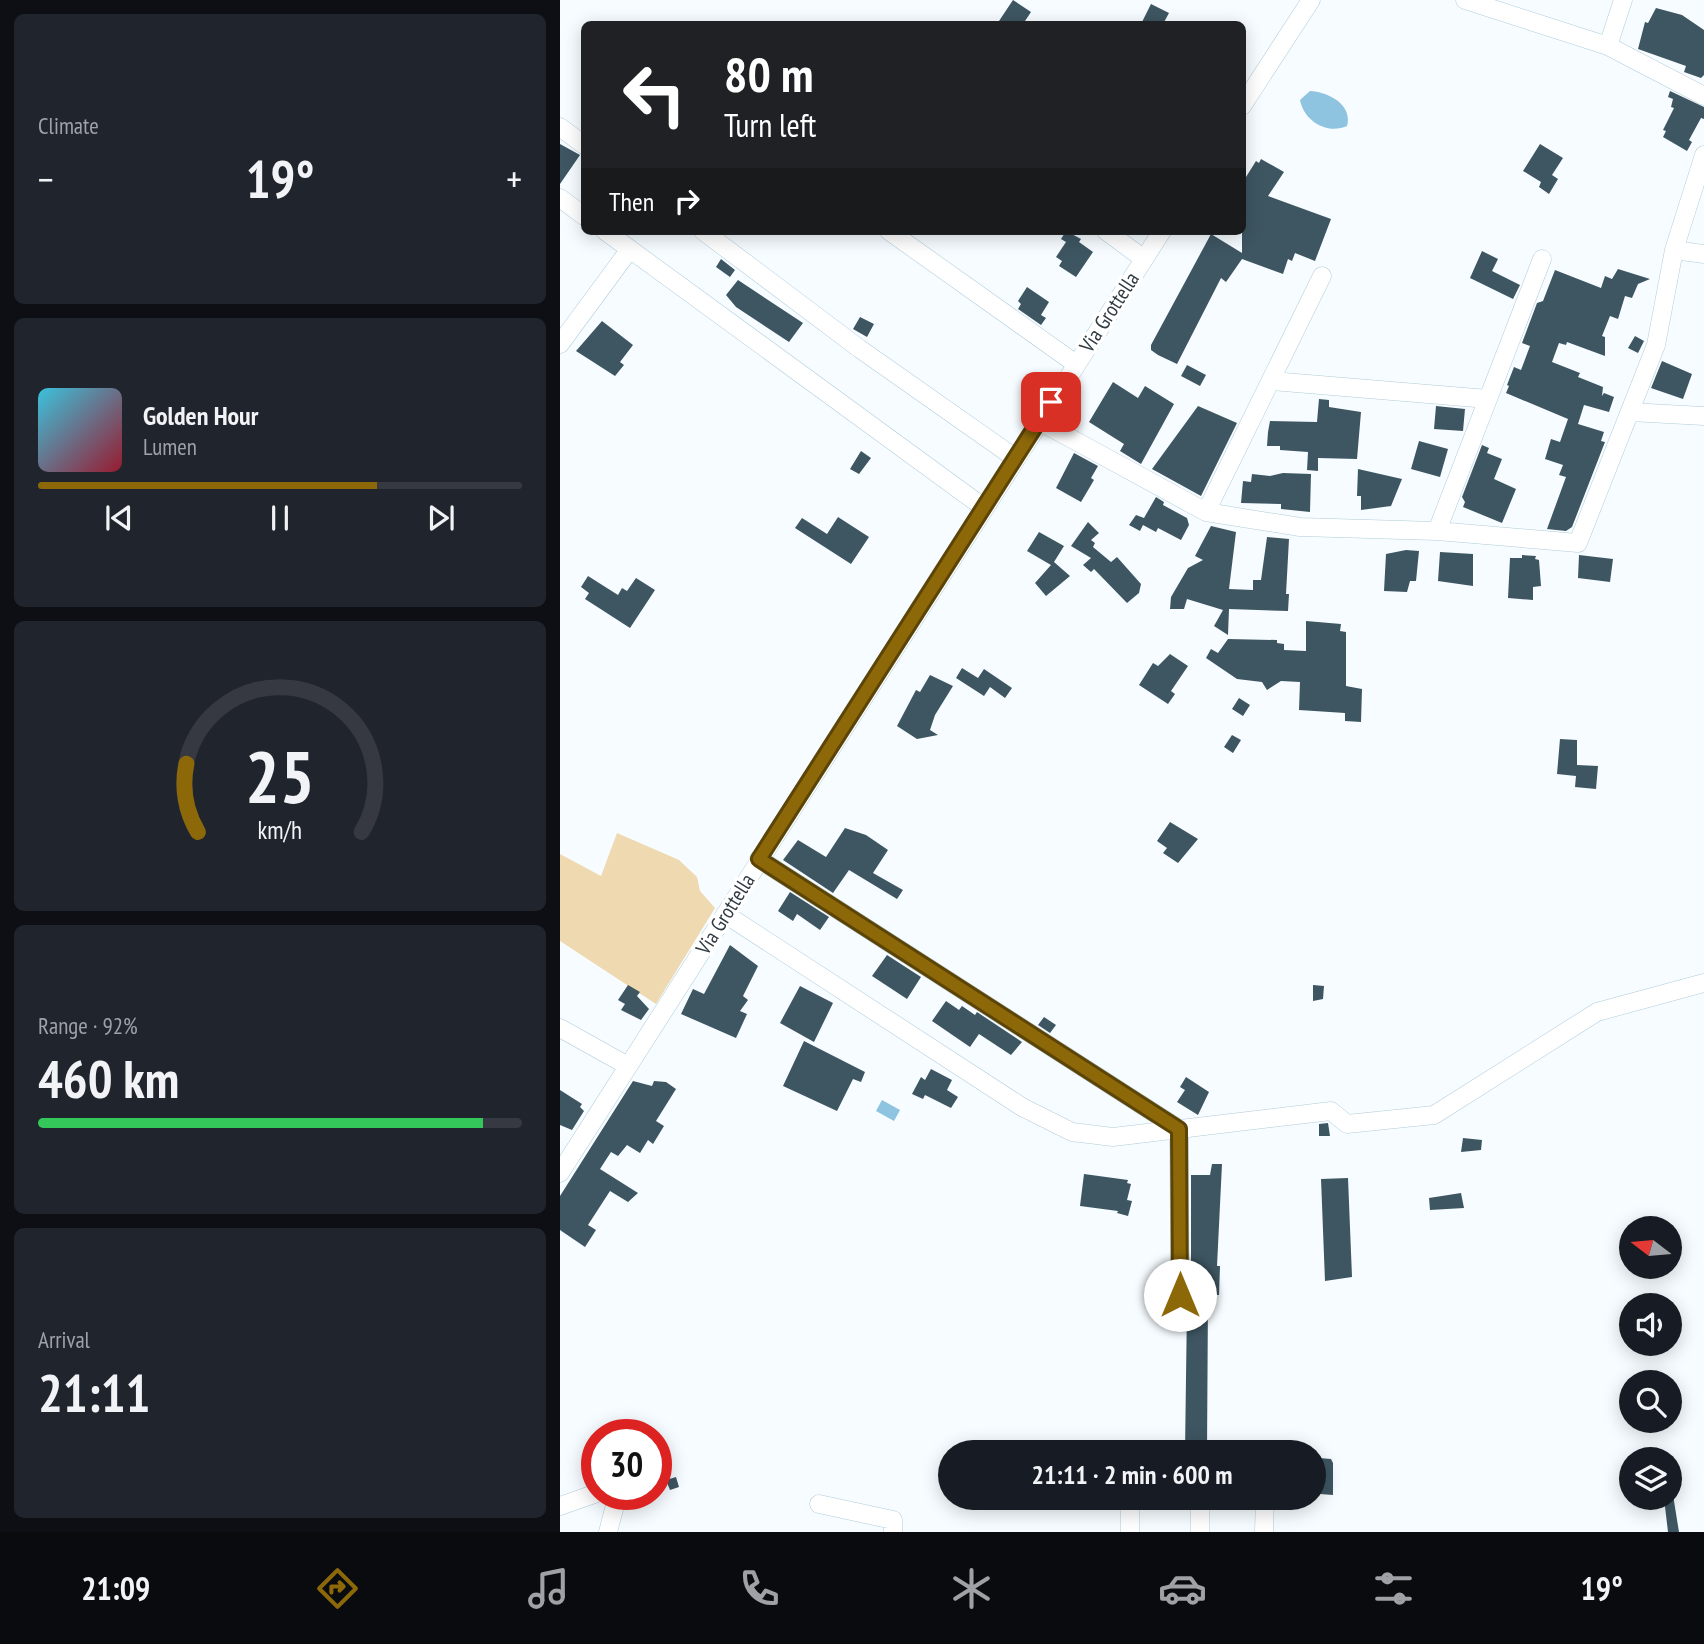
<!DOCTYPE html>
<html lang="en">
<head>
<meta charset="utf-8">
<style>
	:root { --surface:#171b24; --page:#20242c; --text:#f1f3f6; --muted:#9ea1a6; --line:#363941; --accent:#8c6809 }
	body { margin:0; font-family:"PT Sans Narrow",sans-serif; background:var(--page); color:var(--text); height:100vh; display:flex; flex-direction:column; font-size:26px; white-space:nowrap }
	* { box-sizing:border-box; margin:0 }
	p { font-size:23px; color:var(--muted) }
	.icon { flex:none; width:38px; height:38px; fill:none; stroke:currentColor; stroke-width:2; stroke-linecap:round; stroke-linejoin:round }
	.map { position:relative; flex:1; overflow:hidden }
	.drawer { display:flex; flex-direction:column; gap:14px; padding:14px; background:#0d0f14; width:560px }
	.drawer>* { flex:none }
	.guide { position:absolute; left:21px; top:21px; width:665px; height:214px; border-radius:10px; box-shadow:0 4px 18px #0003; background:#202124; color:#fff; overflow:hidden }
	.needle { width:46px; rotate:286deg }
	.buttons { position:absolute; left:1059px; top:1216px; display:grid; gap:14px }
	.buttons a { display:grid; place-items:center; width:63px; height:63px; border-radius:50%; background:var(--surface); box-shadow:0 4px 18px #0003; font-size:35px }
	.speed { position:absolute; left:21px; top:1419px; display:flex; gap:14px; font-size:35px; font-weight:700; text-align:center }
	.speed>* { display:grid; place-content:center; width:91px; height:91px; border-radius:50%; background:var(--surface); box-shadow:0 4px 18px #0003; line-height:1 }
	.speed .limit { border:10px solid #d22; background:#fff; color:#111 }
	.pin { position:absolute; display:grid; place-items:center; width:60px; height:60px; color:#fff; margin:-30px; border-radius:14px; box-shadow:0 4px 10px #0006 }
	.me { position:absolute; width:77px; margin:-38px; rotate:0deg; stroke-linejoin:round; filter:drop-shadow(0 0 5px #0008) }
	.turn { display:flex; align-items:center; gap:24px; height:147px; padding:0 28px; font-size:32px }
	.turn .icon { width:91px; height:91px; stroke-width:2.5 }
	.turn b { display:block; font-size:49px; line-height:60px }
	.then { display:flex; align-items:center; height:66px; padding:0 28px; background:#0003; gap:14px; font-size:26px }
	.big { font-size:52px; font-weight:800; line-height:1.1 }
	.drawer .widget { flex:1; display:flex; flex-direction:column; justify-content:center; gap:10px; min-width:0; padding:0 24px; border-radius:10px; background:var(--page) }
	.drawer .dial { align-items:center; gap:0 }
	.dial svg { height:182px; overflow:visible; fill:none; stroke:var(--line); stroke-width:7; stroke-linecap:round; text-anchor:middle }
	.dial text { fill:var(--text); stroke:none }
	.song { display:flex; align-items:center; gap:21px }
	.cover { width:84px; height:84px; border-radius:10px; background:linear-gradient(135deg,hsl(190 70% 55%),hsl(350 70% 35%)) }
	.played { height:7px; border-radius:4px; background:linear-gradient(90deg,var(--accent) 70%,var(--line) 70%) }
	.keys { display:flex; justify-content:space-around; direction:ltr }
	.heat { display:flex; justify-content:space-between; align-items:center; font-size:38px; direction:ltr }
	.charge { height:10px; border-radius:5px; background:linear-gradient(90deg,#34c759 92%,var(--line) 0) }
	.trip { position:absolute; left:378px; top:1440px; width:388px; height:70px; border-radius:35px; background:var(--surface); box-shadow:0 4px 18px #0003; font-weight:800; line-height:70px; text-align:center }
	.menu { display:flex; height:112px; justify-content:space-around; align-items:center; background:#090b0e; color:var(--muted) }
	.menu .icon { width:49px; height:49px }
	.menu .on { color:var(--accent) }
	.menu b { font-size:32px; color:var(--text) }
	main { display:flex; flex:1; min-height:0 }
	.map>svg:first-child { display:block }
	.green { fill:#efd9b0 }
	.water { fill:#8ec4df }
	.building { fill:#3e5662 }
	.lines { fill:none; stroke-linecap:round; stroke-linejoin:round }
	.minor-casing { stroke:#b1ccd9; stroke-width:19 }
	.minor { stroke:#fff; stroke-width:18 }
	.route-casing { stroke:#5b4406; stroke-width:18 }
	.route { stroke:#8c6809; stroke-width:12 }
	.labels { text-anchor:middle; dominant-baseline:central; stroke-width:7; stroke-linejoin:round; paint-order:stroke }
	.street-label { font-size:21px; fill:#303b41; stroke:#fff }
</style>
</head>
<body>
<main>
<section class="drawer">
<div class="widget"><p>Climate</p>
<div class="heat"><a>−</a><b class="big">19°</b><a>+</a></div>
</div>
<div class="widget">
<div class="song"><i class="cover"></i><div><b>Golden Hour</b><p>Lumen</p></div></div>
<div class="played"></div>
<div class="keys"><svg class="icon" aria-label="previous" viewBox="0 0 24 24"><path d="M18 5L8 12l10 7zM5 5v14"/></svg><svg class="icon" aria-label="pause" viewBox="0 0 24 24"><path d="M8 5v14M16 5v14"/></svg><svg class="icon" aria-label="next" viewBox="0 0 24 24"><path d="M6 5l10 7-10 7zM19 5v14"/></svg></div>
</div>
<div class="widget dial"><svg viewBox="0 0 100 80">
<path d="M14 69A42 42 0 1 1 86 69"/>
<path d="M14 69A42 42 0 0 1 9 39" stroke="#8c6809"/>
<text x="50" y="56" font-size="32" font-weight="700">25</text>
<text x="50" y="72" font-size="11">km/h</text>
</svg></div>
<div class="widget"><p>Range · 92%</p><b class="big">460 km</b><div class="charge"></div></div>
<div class="widget"><p>Arrival</p><b class="big">21:11</b></div>
</section>
<div class="map">
<svg width="1144" height="1532" viewBox="0 0 1144 1532">
	<rect width="100%" height="100%" fill="#f6fcff"/>
	<path class="green" d="M57,833L119,860L137,877L140,891L155,908L96,1004L0,941V854L41,876Z"/>
	<path class="water" d="M750,91C769,92 793,105 787,126C767,135 744,121 740,100Z
		M322,1100L340,1110L334,1121L316,1111Z"/>
	<path class="building" d="M453,0L471,12L463,24H437Z
		M591,4L609,13L603,24H581Z
		M1096,8L1122,15L1144,30V75L1141,78L1124,72L1126,66L1078,49L1085,22L1088,23Z
		M1110,91L1144,107V119L1141,118L1129,140L1132,142L1127,151L1103,137L1106,131L1103,130L1114,108L1111,107L1113,99L1108,97Z
		M0,144L20,155L0,184Z
		M980,144L1003,158L992,175L998,179L989,194L979,187L981,182L963,171Z
		M701,159L724,172L708,196L771,219L755,261L735,253L732,261L728,259L723,274L682,259L666,282L661,278L617,364L598,355L591,350V345L651,234L682,253V175L686,177L696,161L699,163Z
		M506,231L521,239L519,242L533,252L516,277L499,266L502,261L496,257L506,242L501,239Z
		M922,251L938,259L932,271L960,285L953,299L910,278Z
		M161,259L175,270L170,277L156,267Z
		M1058,269L1090,279L1078,284L1072,298L1065,296L1058,319L1050,316L1042,336L1045,337V356L1007,342L1006,345L999,343L992,362L1020,373L1018,377L1043,387L1042,396L1044,393L1054,397L1049,412L1024,405L1018,424L1044,432L1041,441L1045,442L1012,527L1006,531L987,529L1006,477L999,475L1003,465L985,459L991,439L1000,442L1008,419L946,393L949,386L947,385L954,367L961,370L970,346L962,343L977,303L983,301L995,270L1041,288L1045,276L1052,279Z
		M178,280L243,323L229,342L176,307L166,295Z
		M467,287L489,302L481,315L486,318L481,325L458,309L461,304L458,301Z
		M300,317L314,324L307,337L293,329Z
		M42,321L73,345L60,362L64,365L55,376L16,351Z
		M1075,336L1084,341L1078,353L1068,348Z
		M1102,361L1132,374L1123,399L1091,388Z
		M627,365L646,375L640,386L621,376Z
		M553,382L578,398L585,386L614,404L581,464L560,451L564,444L529,422Z
		M759,399L769,400V407L801,412L797,459L758,458V471L747,470L748,452L720,450V446H707L708,432L710,421L757,422Z
		M638,406L677,423L641,496L592,469Z
		M876,406L905,409L903,431L874,429Z
		M859,441L888,449L880,477L851,469Z
		M922,445L929,448L927,453L942,459L934,479L956,489L942,523L903,507L905,502L902,497Z
		M301,451L311,458L299,474L290,469Z
		M514,453L538,466L531,478L534,480L521,502L496,488Z
		M798,469L842,479L831,506L801,510V496H797Z
		M723,473L751,474L750,512L721,509V504L681,503L683,481L691,482L692,474L710,476Z
		M596,497L604,502L603,505L627,518L629,525L621,540L598,528L596,532L583,525L580,531L569,525L576,515L584,518Z
		M278,517L309,537L291,564L235,528L242,518L267,534Z
		M528,522L539,533L531,540L535,543L533,547L551,562L557,557L581,584L579,593L567,603L534,569L531,572L523,565L531,558L511,546Z
		M651,526L676,532L669,589L693,590V580H701L707,537L729,539L726,594H729L728,611L669,609L668,635L654,626L663,610L627,599L624,609H610L611,597L628,568L643,560L635,556Z
		M479,532L504,546L494,562L510,576L486,596L475,583L491,565L467,551Z
		M846,550L859,551L856,581H850L847,592L824,591L826,554Z
		M880,552L913,554V586L878,581Z
		M962,555L976,556L975,559L979,560L981,586L973,587V600L948,598L950,558H962Z
		M1019,555L1053,559L1050,582L1018,578Z
		M28,576L58,595L62,588L67,591L76,578L95,590L70,628L25,599L29,593L21,587Z
		M746,621L781,624L780,631L786,632V686L802,689L801,722L785,721V713L739,710L740,682L721,681L707,690L702,682L677,679L646,658L651,649L658,653L668,639L717,640V643L724,644V650L746,651Z
		M610,654L628,666L611,691L615,694L608,704L579,685L593,663L598,666Z
		M402,668L418,678L424,669L452,688L445,698L430,687L424,696L396,678Z
		M370,675L393,686L375,715L370,730L378,735L357,739L337,726L356,690L360,692Z
		M679,698L690,705L683,716L672,709Z
		M672,735L681,740L673,753L664,747Z
		M1000,739L1017,740V765L1038,766L1036,789L1015,787L1016,776L997,774Z
		M610,822L638,839L618,863L603,853L607,848L597,841Z
		M285,828L306,835L328,850L313,873L343,890L337,899L289,870L273,893L223,860L238,840L266,857Z
		M230,892L269,917L260,930L237,914L233,921L218,911Z
		M170,945L198,966L183,996L188,1000L180,1011L187,1014L176,1038L121,1014L133,989L144,994Z
		M327,955L361,977L347,999L312,976Z
		M68,985L80,992L77,996L89,1009L81,1020L61,1010L65,1004L58,1000Z
		M753,985L764,986L763,999L753,1001Z
		M240,986L273,1003L254,1042L220,1023Z
		M386,1001L399,1010L402,1006L415,1015L417,1012L462,1042L451,1055L419,1034L410,1047L372,1021Z
		M484,1017L496,1025L490,1033L478,1025Z
		M244,1041L305,1072L301,1082L293,1079L277,1111L223,1086Z
		M371,1069L392,1080L387,1090L398,1097L391,1108L365,1095L363,1099L352,1094L361,1077L365,1080Z
		M626,1077L649,1092L638,1115L617,1102L625,1090L620,1087Z
		M73,1081L92,1086L94,1081L106,1082L116,1089L96,1121L104,1126L93,1144L88,1140L80,1153L67,1145L58,1156L51,1152L40,1169L78,1193L68,1202L50,1191L28,1225L36,1230L25,1247L0,1230V1196Z
		M0,1090L22,1104L20,1107L24,1111L12,1130L0,1125Z
		M768,1123L770,1136H759V1124Z
		M903,1138L922,1140L921,1150L901,1152Z
		M652,1164H662L657,1266H660L659,1295H648L647,1452H625L627,1304L631,1295V1175H650Z
		M524,1174L568,1180L567,1183L571,1184L567,1200L572,1201L568,1216L557,1213L558,1211L520,1206Z
		M788,1178L792,1277L765,1281L761,1179Z
		M901,1193L904,1208L870,1210L869,1198Z
		M759,1458L771,1459L773,1463V1495L760,1494V1490H754V1467H759Z
		M116,1477L119,1487L110,1490L106,1480Z
		M1110,1495H1113L1119,1532H1108L1104,1498H1110Z"/>
	<g class="lines">
		<defs>
			<path id="minor" d="M905,0L1048,46L1144,96
				M1048,46L1063,0
				M682,106L751,0
				M0,127L24,145
				M0,198L24,216
				M45,231L423,507
				M143,231L300,349L455,458
				M329,231L516,364
				M546,231L584,259
				M1114,250L1144,254
				M0,344L70,249
				M712,381L928,399
				M1070,412L1144,416
				M479,421L646,512L740,527L877,531L1018,543L1096,345L1114,250L1144,155
				M646,512L762,276
				M877,531L982,259
				M199,859L619,1129L620,1295
				M165,914L462,1107L512,1132L553,1137L771,1111L787,1124L874,1115L1037,1012L1144,983
				M0,1028L68,1066
				M0,1173L602,231
				M259,1504L333,1520V1532
				M0,1506L37,1493
				M48,1532L58,1494
				M570,1532V1510
				M640,1532V1509
				M704,1532L705,1498"/>
		</defs>
		<use href="#minor" class="minor-casing"/>
		<use href="#minor" class="minor"/>
	</g>
	<g class="lines">
		<defs>
			<path id="route" d="M491,402L199,859L619,1129L620,1295"/>
		</defs>
		<use href="#route" class="route-casing"/>
		<use href="#route" class="route"/>
	</g>
	<g class="labels">
		<g class="street-label">
			<text transform="translate(549 312) rotate(-57)">Via Grottella</text>
			<text transform="translate(165 914) rotate(-58)">Via Grottella</text>
		</g>
	</g>
</svg>
<div class="buttons">
<a><svg class="needle" viewBox="-14 -14 28 28"><path d="M0-13l5 13h-10z" fill="#e53935"/><path d="M0 13l5-13h-10z" fill="#9ea1a6"/></svg></a>
<a><svg class="icon" aria-label="sound" viewBox="0 0 24 24"><path d="M4 9h4l5-4v14l-5-4H4zM17 9q2 3 0 6"/></svg></a>
<a><svg class="icon" aria-label="search" viewBox="0 0 24 24"><circle cx="10" cy="10" r="6"/><path d="M15 15l6 6"/></svg></a>
<a><svg class="icon" aria-label="layers" viewBox="0 0 24 24"><path d="M12 4l9 5-9 5-9-5zM3 14l9 5 9-5"/></svg></a>
</div>
<div class="speed"><div class="limit">30</div></div>
<div class="pin" style="left:491px;top:402px;background:#d93025"><svg class="icon" aria-label="arrive" viewBox="0 0 24 24"><path d="M6 21V4h12l-3 4 3 4H6"/></svg></div>
<svg class="me" style="left:620px;top:1295px" viewBox="-20 -20 40 40"><circle r="19" fill="#fff"/><path d="M0-13L10 11 0 6-10 11z" fill="#8c6809"/></svg>
<div class="trip">21:11 · 2 min · 600 m</div>
<div class="guide">
<div class="turn"><svg class="icon" aria-label="left" viewBox="0 0 24 24"><path d="M17 20v-9H6M10 6l-5 5 5 5"/></svg><div><b>80 m</b>Turn left</div></div>
<div class="then">Then<svg class="icon" aria-label="right" viewBox="0 0 24 24"><path d="M7 20v-9h11M14 6l5 5-5 5"/></svg></div>
</div>
</div>
</main>
<nav class="menu">
<b>21:09</b>
<svg class="icon on" aria-label="directions" viewBox="0 0 24 24"><path d="M12 3l9 9-9 9-9-9zM9 14v-3h6M13 9l2 2-2 2"/></svg>
<svg class="icon" aria-label="music" viewBox="0 0 24 24"><path d="M9 18V5l10-2v13"/><circle cx="6" cy="18" r="3"/><circle cx="16" cy="16" r="3"/></svg>
<svg class="icon" aria-label="phone" viewBox="0 0 24 24"><path d="M5 4h4l2 5-3 2q2 4 5 5l2-3 5 2v4C11 20 4 13 5 4z"/></svg>
<svg class="icon" aria-label="climate" viewBox="0 0 24 24"><path d="M12 3v18M4 7l16 10M4 17L20 7"/></svg>
<svg class="icon" aria-label="car" viewBox="0 0 24 24"><path d="M5 17H2v-5l4-1 3-4h7l3 4 3 1v5h-3M9 17h6M6 11h13"/><circle cx="7" cy="17" r="2"/><circle cx="17" cy="17" r="2"/></svg>
<svg class="icon" aria-label="filters" viewBox="0 0 24 24"><path d="M4 7h16M4 17h16"/><circle cx="9" cy="7" r="2"/><circle cx="15" cy="17" r="2"/></svg>
<b>19°</b>
</nav>
</body>
</html>
